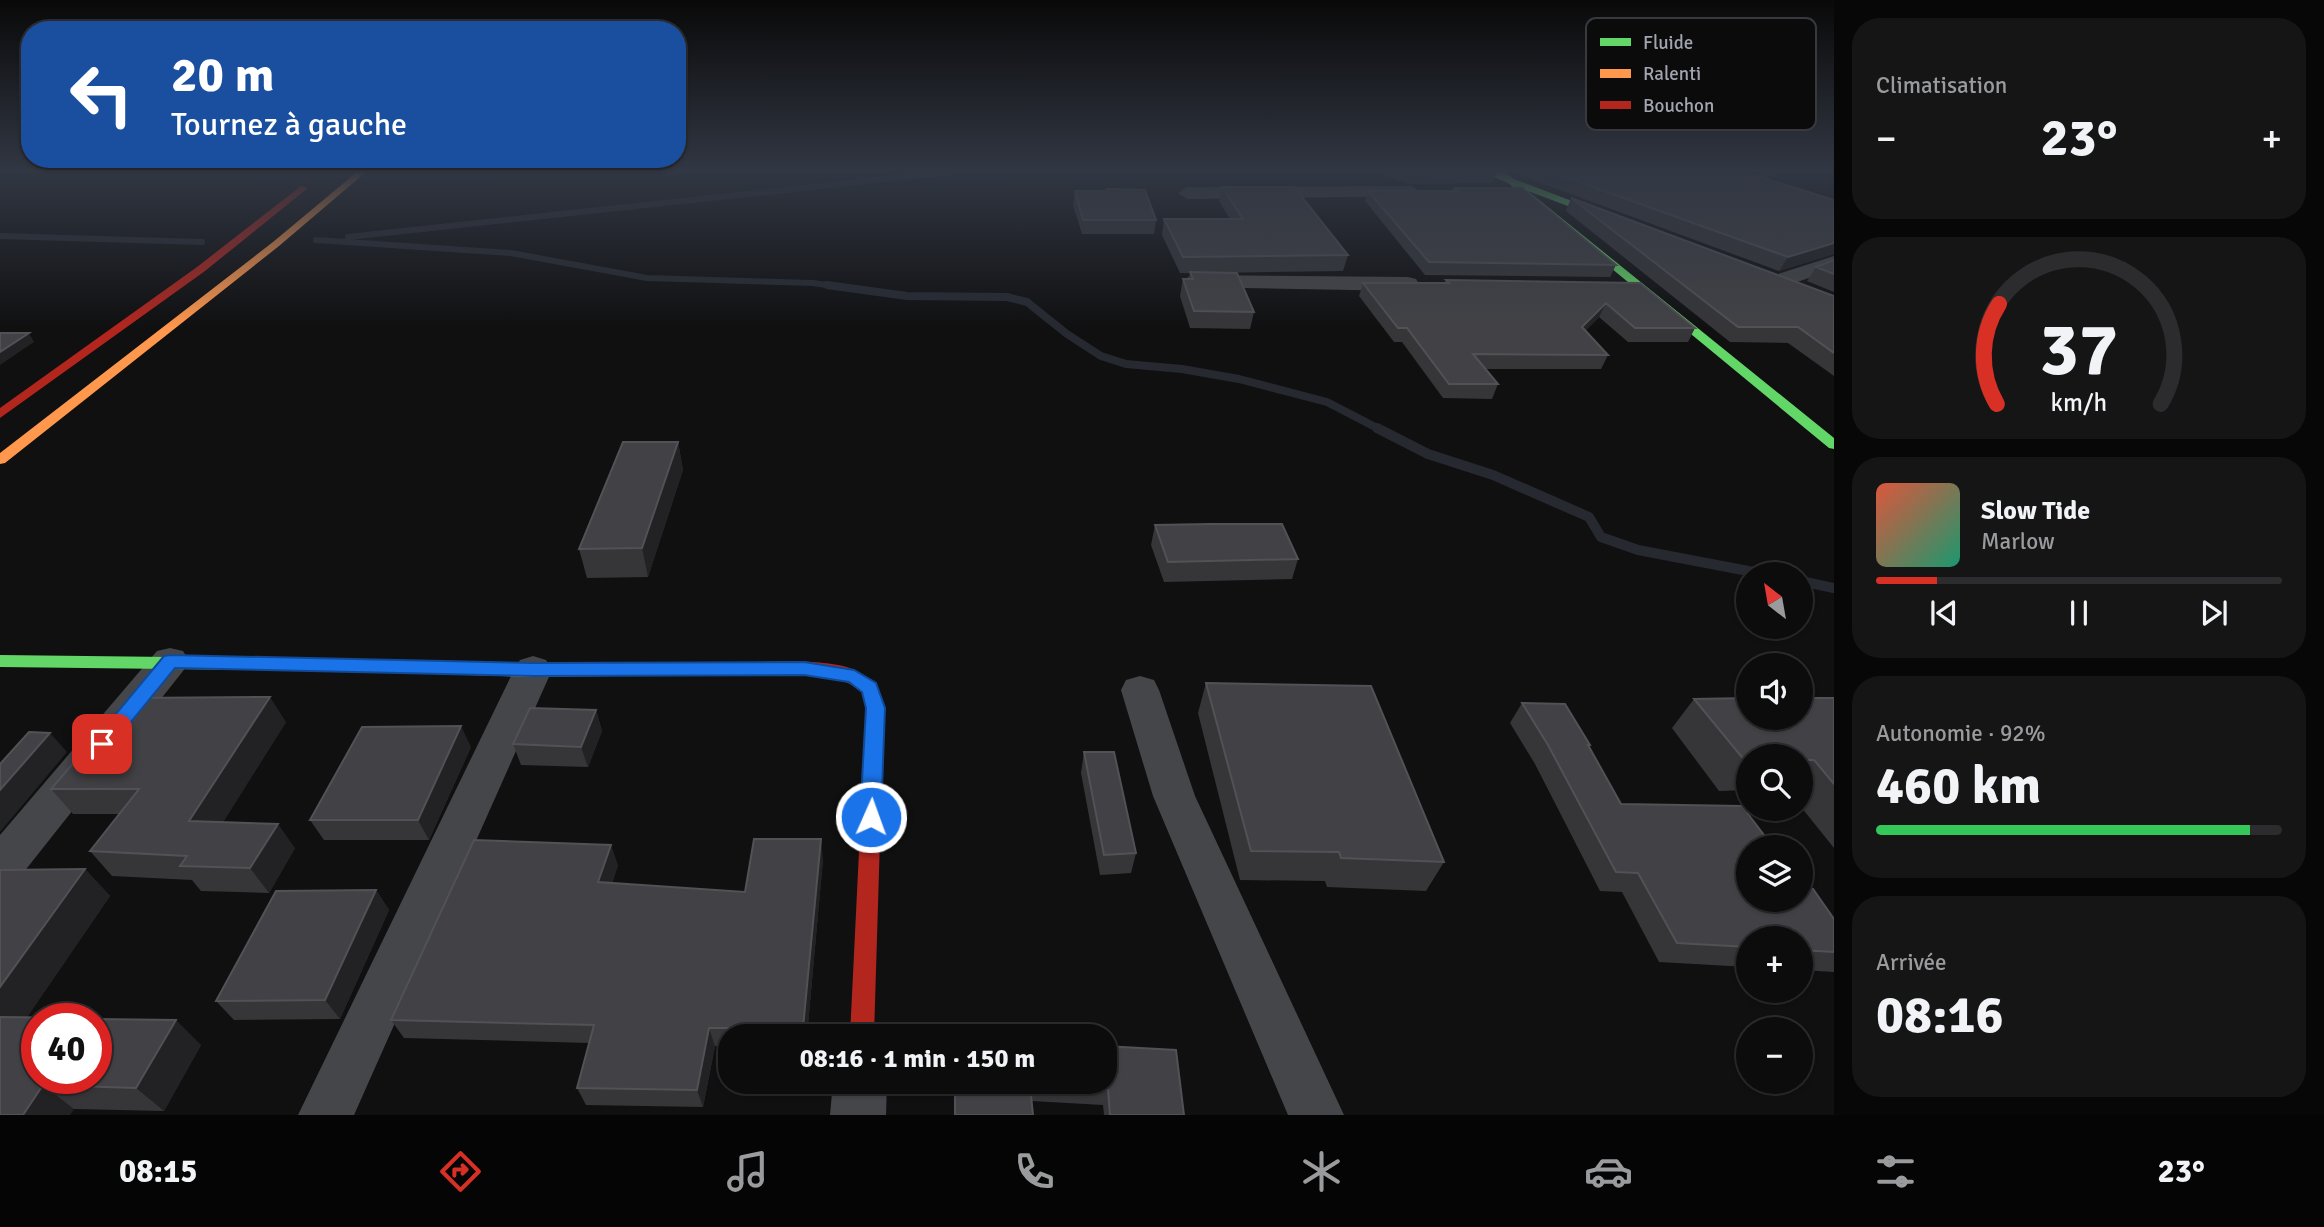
<!DOCTYPE html>
<html lang="fr">
<head>
<meta charset="utf-8">
<style>
	:root { --surface:#0c0c0d; --page:#151516; --text:#f1f3f6; --muted:#9a9b9d; --line:#2c2c2e; --accent:#d93025 }
	body { margin:0; font-family:Signika,sans-serif; background:var(--page); color:var(--text); height:100vh; display:flex; flex-direction:column; font-size:26px; white-space:nowrap }
	* { box-sizing:border-box; margin:0 }
	p { font-size:23px; color:var(--muted) }
	.icon { flex:none; width:38px; height:38px; fill:none; stroke:currentColor; stroke-width:2; stroke-linecap:round; stroke-linejoin:round }
	.map { position:relative; flex:1; overflow:hidden }
	.panel { display:flex; flex-direction:column; gap:18px; padding:18px; background:#070707; width:490px }
	.panel>* { flex:none }
	.hud { position:absolute; left:21px; top:21px; width:665px; height:147px; border-radius:28px; box-shadow:0 2px 5px #0004,0 0 0 2px var(--line); background:#1a4fa0; color:#fff; overflow:hidden }
	.needle { width:46px; rotate:329deg }
	.fabs { position:absolute; left:1736px; top:562px; display:grid; gap:14px }
	.fabs a { display:grid; place-items:center; width:77px; height:77px; border-radius:50%; background:var(--surface); box-shadow:0 2px 5px #0004,0 0 0 2px var(--line); font-size:35px }
	.speed { position:absolute; left:21px; top:1003px; display:flex; gap:14px; font-size:35px; font-weight:700; text-align:center }
	.speed>* { display:grid; place-content:center; width:91px; height:91px; border-radius:50%; background:var(--surface); box-shadow:0 2px 5px #0004,0 0 0 2px var(--line); line-height:1 }
	.speed .limit { border:10px solid #d22; background:#fff; color:#111 }
	.pin { position:absolute; display:grid; place-items:center; width:60px; height:60px; color:#fff; margin:-30px; border-radius:14px; box-shadow:0 4px 10px #0006 }
	.me { position:absolute; width:77px; margin:-38px; rotate:2deg; stroke-linejoin:round; filter:drop-shadow(0 0 5px #0008) }
	.turn { display:flex; align-items:center; gap:24px; height:147px; padding:0 35px; font-size:32px }
	.turn .icon { width:91px; height:91px; stroke-width:2.5 }
	.turn b { display:block; font-size:49px; line-height:60px }
	.big { font-size:52px; font-weight:800; line-height:1.1 }
	.panel .widget { flex:1; display:flex; flex-direction:column; justify-content:center; gap:10px; min-width:0; padding:0 24px; border-radius:28px; background:var(--page) }
	.panel .dial { align-items:center; gap:0 }
	.dial svg { height:182px; overflow:visible; fill:none; stroke:var(--line); stroke-width:7; stroke-linecap:round; text-anchor:middle }
	.dial text { fill:var(--text); stroke:none }
	.song { display:flex; align-items:center; gap:21px }
	.cover { width:84px; height:84px; border-radius:10px; background:linear-gradient(135deg,hsl(10 70% 55%),hsl(160 70% 35%)) }
	.played { height:7px; border-radius:4px; background:linear-gradient(90deg,var(--accent) 15%,var(--line) 15%) }
	.keys { display:flex; justify-content:space-around; direction:ltr }
	.heat { display:flex; justify-content:space-between; align-items:center; font-size:38px; direction:ltr }
	.charge { height:10px; border-radius:5px; background:linear-gradient(90deg,#34c759 92%,var(--line) 0) }
	.trip { position:absolute; left:718px; top:1024px; width:399px; height:70px; border-radius:28px; background:var(--surface); box-shadow:0 2px 5px #0004,0 0 0 2px var(--line); font-weight:800; line-height:70px; text-align:center }
	.dock { display:flex; height:112px; justify-content:space-around; align-items:center; background:#050505; color:var(--muted) }
	.dock .icon { width:49px; height:49px }
	.dock .on { color:var(--accent) }
	.dock b { font-size:32px; color:var(--text) }
	main { display:flex; flex:1; min-height:0 }
	.map>svg:first-child { display:block }
	.lines { fill:none; stroke-linecap:round; stroke-linejoin:round }
	.stream-far2 { stroke:#262930; stroke-width:6 }
	.stream-far1 { stroke:#262930; stroke-width:8 }
	.stream { stroke:#262930; stroke-width:10 }
	.street { fill:#454649; fill-rule:evenodd }
	.fast { fill:#63d668; fill-rule:evenodd }
	.slow { fill:#ff974d; fill-rule:evenodd }
	.jam { fill:#b3261e; fill-rule:evenodd }
	.wall { fill:#363639 }
	.shaded-wall { fill:#222224 }
	.building { fill:#424246; stroke:#515156; stroke-width:2 }
	.route { fill:#1a73e8; stroke:#114b97; stroke-width:2 }
	.key { fill:#0b0b0c; stroke:#38393d; stroke-width:2 }
	.key-label { font-size:19px; fill:#a2a4b0 }
</style>
</head>
<body>
<main>
<div class="map">
<svg width="1834" height="1115" viewBox="0 0 1834 1115">
	<rect width="100%" height="100%" fill="#101011"/>
	<g class="lines">
		<path class="stream-far2" d="M0,236L202,242
			M348,237L951,172
			M316,240L511,253L647,278L813,283L839,287"/>
		<path class="stream-far1" d="M827,285L907,296L1007,297L1027,302L1067,334L1101,356L1126,364L1182,369L1239,379L1327,402L1381,430"/>
		<path class="stream" d="M1377,428L1428,454L1493,475L1589,517L1601,537L1638,550L1764,574
			M1801,581L1834,588"/>
		<path class="street" d="M1412,186L1421,192L1419,196L1187,199L1178,193L1187,187Z
			M1834,256V269L1777,289L1769,287L1766,282L1769,277Z
			M1196,275L1408,277L1416,279L1419,284L1416,289L1408,291L1188,287L1185,282L1188,277Z
			M170,648L183,651L189,661L183,671L16,882L0,888V835L157,651Z
			M533,656L546,660L552,670L354,1115H298L514,670L520,660Z
			M1140,676L1154,680L1159,690L1195,796L1344,1115H1288L1153,796L1121,690L1126,680Z
			M833,1082H887L886,1115H830Z"/>
		<path class="fast" d="M1483,172H1505L1514,179L1622,220V224H1616L1528,191L1834,438V449L1829,448L1508,183Z
			M0,655L333,659L339,660L342,665L339,670L333,671L0,667Z"/>
		<path class="slow" d="M357,172H366L279,246L5,463L0,464V453L273,242Z
			M333,659L533,663L754,662L760,663L763,668L760,673L754,674L533,677L333,671L327,670L324,665L327,660Z"/>
		<path class="jam" d="M301,186L308,188L205,271L0,418V408L197,267Z
			M798,661C838,664 873,663 884,708L874,1036H850L866,708L862,692C833,668 789,674 754,674L748,673L745,668L748,663L754,662Z"/>
	</g>
	<path class="wall" d="M1376,172H1497L1492,183L1408,184Z
		M1515,172H1791L1764,178L1834,200V254L1779,271L1519,175Z
		M1222,187L1348,255L1343,271L1211,273L1254,312L1250,329L1190,328L1180,296L1183,279H1189L1190,273H1180L1162,235L1164,219H1230L1219,201Z
		M1453,188L1616,265L1610,277L1425,275L1365,201L1368,191H1452Z
		M1107,189L1156,220L1154,234H1082L1073,205L1075,191H1107Z
		M1571,198L1834,296V376L1788,343L1730,342L1566,211Z
		M1834,260V292L1807,281L1816,267Z
		M1446,280L1640,283L1695,328L1688,342H1628L1599,317L1586,330L1608,355L1601,369H1485L1498,384L1492,399L1443,398L1402,342H1394L1359,296L1363,283H1445Z
		M678,442L683,470L648,577L587,578L579,549Z
		M1155,525L1298,559L1292,579L1164,582L1151,545Z
		M1206,683L1444,862L1426,891L1327,887L1325,881L1240,880L1198,713Z
		M1834,698V848L1801,807V756H1748V790L1719,791L1672,728L1694,699Z
		M1522,703L1590,745L1589,748L1621,804L1804,888L1834,919V972L1801,970V938H1748V967L1659,962L1622,892L1600,891L1535,764L1510,723Z
		M596,710L602,731L588,767L521,765L513,744Z
		M286,722L223,822L295,848L269,893L201,891L192,880L112,876L90,851L119,814H73L51,789Z
		M471,747L429,840H324L310,820Z
		M1084,752L1136,853L1131,873L1100,875L1081,773Z
		M823,859L807,1036H730V1046H715L703,1107L586,1105L577,1088L589,1043L404,1038L391,1020L618,865L612,883L745,892Z
		M85,869L110,896L27,1017L201,1045L164,1111L74,1109L0,1115V870Z
		M376,890L389,910L340,1019L234,1020L216,1001Z
		M954,1082H1104L1184,1115H1104L1103,1105L1032,1101V1115H954Z"/>
	<path class="shaded-wall" d="M1745,172H1791L1738,185Z
		M1834,243V254L1779,271L1788,257Z
		M1606,303L1599,317L1576,341L1582,327Z
		M29,333L34,342L0,365V352Z
		M678,442L683,470L648,577L642,548Z
		M270,697L286,722L208,846L189,821Z
		M596,710L602,731L588,767L581,747Z
		M461,726L471,747L429,840L418,820Z
		M50,733L67,752L0,832V790Z
		M278,824L295,848L269,893L250,868Z
		M821,839L823,859L807,1036H804L803,1028Z
		M611,845L618,865L606,902L598,882Z
		M85,869L110,896L11,1041L0,1032V987Z
		M376,890L389,910L340,1019L325,1000Z
		M176,1020L201,1045L164,1111L136,1088Z
		M709,1028L715,1046L703,1107L697,1090Z
		M43,1085L74,1109L70,1115H23Z"/>
	<path class="building" d="M1551,172H1748H1745L1834,200V243L1788,257Z
		M1222,187H1294L1348,255L1183,257L1164,219H1243Z
		M1453,188H1522L1616,265L1429,262L1368,191H1459Z
		M1107,189L1145,190L1156,220H1083L1075,191H1108Z
		M1571,198L1834,296V353L1798,327H1738Z
		M1834,260V274L1816,267Z
		M1190,272L1237,273L1254,312L1194,311L1183,279H1193Z
		M1446,280L1640,283L1695,328H1635L1606,303L1582,327L1608,355L1473,354L1498,384H1449L1407,328H1398L1363,283H1449Z
		M0,333H29L0,352Z
		M623,442H678L642,548L579,549Z
		M1210,524H1282L1298,559L1168,562L1155,525Z
		M1206,683L1371,686L1444,862L1341,858L1339,852L1251,851Z
		M270,697L189,821L278,824L250,868L180,866L187,856L90,851L139,789H51L130,698Z
		M1748,698V718H1801V698H1834V784L1814,760H1801V756H1748V761H1745L1694,699Z
		M1522,703L1565,704L1590,745H1588L1621,804L1742,806L1773,847H1748V900H1801V884L1804,888L1813,889L1834,919V952L1801,950V938H1748V947L1677,943L1638,873L1616,872L1548,745Z
		M530,708L596,710L581,747L513,744Z
		M461,726L418,820H310L362,727Z
		M29,732L50,733L0,790V764Z
		M1084,752H1114L1136,853L1104,855Z
		M754,839H821L803,1028H709L697,1090L577,1088L594,1025L391,1020L474,840L611,845L598,882L745,892Z
		M85,869L0,987V870Z
		M376,890L325,1000L216,1001L276,891Z
		M0,1017L89,1018H37V1078H96V1019L176,1020L136,1088L43,1085L23,1115H0Z
		M1104,1046L1176,1050L1184,1115H1110L1108,1090L1030,1085L1033,1115H955V1082H1104Z"/>
	<linearGradient id="sky" x2="0" y2="1"><stop stop-color="#090909"/><stop offset="0.52" stop-color="#313743"/><stop offset="1" stop-color="#313743" stop-opacity="0"/></linearGradient>
	<rect width="1834" height="328" fill="url(#sky)"/>
	<path class="route" d="M170,655L533,663L804,662L854,670L876,683L885,708L881,817L878,823L871,826L863,823L860,817L866,708L862,692L849,682L804,675L533,676L175,668L109,749L102,752L95,749L92,744L95,739L164,656Z"/>
	<rect x="1586" y="18" width="230" height="112" rx="10" class="key"/>
	<rect x="1600" y="38" width="31" height="8" fill="#63d668"/>
	<rect x="1600" y="69" width="31" height="9" fill="#ff974d"/>
	<rect x="1600" y="101" width="31" height="8" fill="#b3261e"/>
	<g class="key-label">
		<text x="1643" y="49">Fluide</text>
		<text x="1643" y="80">Ralenti</text>
		<text x="1643" y="112">Bouchon</text>
	</g>
</svg>
<div class="fabs">
<a><svg class="needle" viewBox="-14 -14 28 28"><path d="M0-13l5 13h-10z" fill="#e53935"/><path d="M0 13l5-13h-10z" fill="#9a9b9d"/></svg></a>
<a><svg class="icon" aria-label="sound" viewBox="0 0 24 24"><path d="M4 9h4l5-4v14l-5-4H4zM17 9q2 3 0 6"/></svg></a>
<a><svg class="icon" aria-label="search" viewBox="0 0 24 24"><circle cx="10" cy="10" r="6"/><path d="M15 15l6 6"/></svg></a>
<a><svg class="icon" aria-label="layers" viewBox="0 0 24 24"><path d="M12 4l9 5-9 5-9-5zM3 14l9 5 9-5"/></svg></a>
<a>+</a>
<a>−</a>
</div>
<div class="speed"><div class="limit">40</div></div>
<div class="pin" style="left:102px;top:744px;background:#d93025"><svg class="icon" aria-label="arrive" viewBox="0 0 24 24"><path d="M6 21V4h12l-3 4 3 4H6"/></svg></div>
<svg class="me" style="left:871px;top:817px" viewBox="-20 -20 40 40"><circle r="17" fill="#1a73e8" stroke="#fff" stroke-width="3"/><path d="M0-11L8 9 0 5-8 9z" fill="#fff"/></svg>
<div class="trip">08:16 · 1 min · 150 m</div>
<div class="hud">
<div class="turn"><svg class="icon" aria-label="left" viewBox="0 0 24 24"><path d="M17 20v-9H6M10 6l-5 5 5 5"/></svg><div><b>20 m</b>Tournez à gauche</div></div>
</div>
</div>
<section class="panel">
<div class="widget"><p>Climatisation</p>
<div class="heat"><a>−</a><b class="big">23°</b><a>+</a></div>
</div>
<div class="widget dial"><svg viewBox="0 0 100 80">
<path d="M14 69A42 42 0 1 1 86 69"/>
<path d="M14 69A42 42 0 0 1 15 25" stroke="#d93025"/>
<text x="50" y="56" font-size="32" font-weight="700">37</text>
<text x="50" y="72" font-size="11">km/h</text>
</svg></div>
<div class="widget">
<div class="song"><i class="cover"></i><div><b>Slow Tide</b><p>Marlow</p></div></div>
<div class="played"></div>
<div class="keys"><svg class="icon" aria-label="previous" viewBox="0 0 24 24"><path d="M18 5L8 12l10 7zM5 5v14"/></svg><svg class="icon" aria-label="pause" viewBox="0 0 24 24"><path d="M8 5v14M16 5v14"/></svg><svg class="icon" aria-label="next" viewBox="0 0 24 24"><path d="M6 5l10 7-10 7zM19 5v14"/></svg></div>
</div>
<div class="widget"><p>Autonomie · 92%</p><b class="big">460 km</b><div class="charge"></div></div>
<div class="widget"><p>Arrivée</p><b class="big">08:16</b></div>
</section>
</main>
<nav class="dock">
<b>08:15</b>
<svg class="icon on" aria-label="directions" viewBox="0 0 24 24"><path d="M12 3l9 9-9 9-9-9zM9 14v-3h6M13 9l2 2-2 2"/></svg>
<svg class="icon" aria-label="music" viewBox="0 0 24 24"><path d="M9 18V5l10-2v13"/><circle cx="6" cy="18" r="3"/><circle cx="16" cy="16" r="3"/></svg>
<svg class="icon" aria-label="phone" viewBox="0 0 24 24"><path d="M5 4h4l2 5-3 2q2 4 5 5l2-3 5 2v4C11 20 4 13 5 4z"/></svg>
<svg class="icon" aria-label="climate" viewBox="0 0 24 24"><path d="M12 3v18M4 7l16 10M4 17L20 7"/></svg>
<svg class="icon" aria-label="car" viewBox="0 0 24 24"><path d="M5 17H2v-5l4-1 3-4h7l3 4 3 1v5h-3M9 17h6M6 11h13"/><circle cx="7" cy="17" r="2"/><circle cx="17" cy="17" r="2"/></svg>
<svg class="icon" aria-label="filters" viewBox="0 0 24 24"><path d="M4 7h16M4 17h16"/><circle cx="9" cy="7" r="2"/><circle cx="15" cy="17" r="2"/></svg>
<b>23°</b>
</nav>
</body>
</html>
